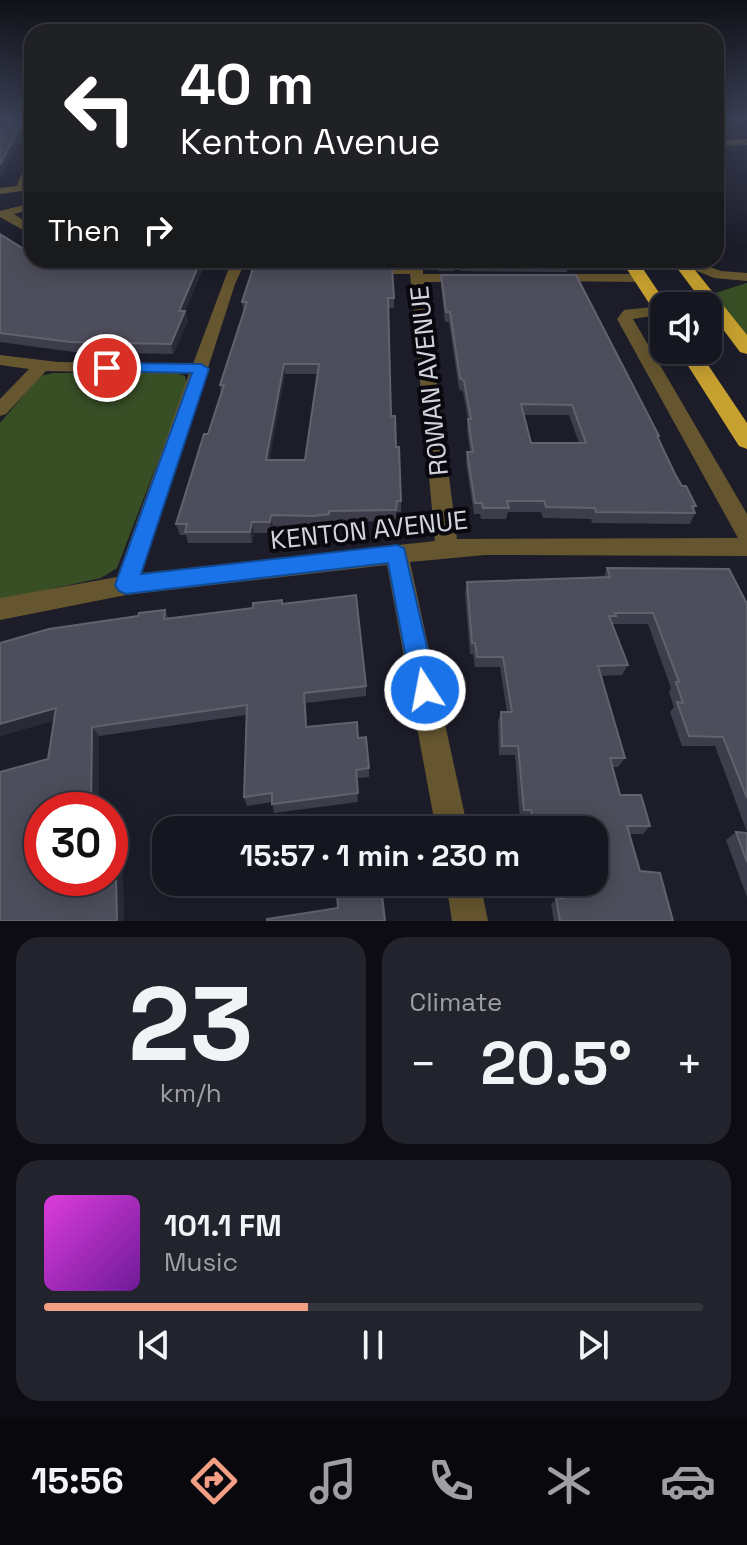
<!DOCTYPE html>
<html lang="en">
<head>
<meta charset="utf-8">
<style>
	:root { --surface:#161620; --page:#23232d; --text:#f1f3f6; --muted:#9e9fa5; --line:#35353e; --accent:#f39f85 }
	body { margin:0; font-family:"Space Grotesk",sans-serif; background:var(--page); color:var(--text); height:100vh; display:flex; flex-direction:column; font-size:30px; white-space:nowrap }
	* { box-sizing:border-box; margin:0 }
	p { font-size:26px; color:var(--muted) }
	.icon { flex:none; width:44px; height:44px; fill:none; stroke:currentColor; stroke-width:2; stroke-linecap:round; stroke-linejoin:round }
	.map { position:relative; height:921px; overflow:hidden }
	.side { display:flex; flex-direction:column; gap:16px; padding:16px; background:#0c0c12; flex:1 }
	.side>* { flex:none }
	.banner { position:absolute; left:24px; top:24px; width:700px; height:244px; border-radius:24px; box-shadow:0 4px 20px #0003,0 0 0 2px var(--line); background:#202124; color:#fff; overflow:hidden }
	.controls { position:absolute; left:650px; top:292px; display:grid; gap:16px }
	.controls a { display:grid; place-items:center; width:72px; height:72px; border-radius:16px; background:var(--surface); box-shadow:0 4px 20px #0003,0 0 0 2px var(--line); font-size:40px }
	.speed { position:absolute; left:24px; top:792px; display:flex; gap:16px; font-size:40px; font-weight:700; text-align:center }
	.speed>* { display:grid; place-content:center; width:104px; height:104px; border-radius:50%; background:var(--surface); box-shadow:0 4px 20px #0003,0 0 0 2px var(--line); line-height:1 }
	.speed .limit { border:12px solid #d22; background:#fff; color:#111 }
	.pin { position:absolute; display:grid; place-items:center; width:68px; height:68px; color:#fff; margin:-34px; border:4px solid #fff; border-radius:50%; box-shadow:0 2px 8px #0007 }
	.me { position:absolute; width:88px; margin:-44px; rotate:349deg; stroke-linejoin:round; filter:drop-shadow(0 0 6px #0008) }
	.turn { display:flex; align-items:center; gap:28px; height:168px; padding:0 24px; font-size:36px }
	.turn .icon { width:104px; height:104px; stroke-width:2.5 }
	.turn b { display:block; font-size:56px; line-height:68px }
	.then { display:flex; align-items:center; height:76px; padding:0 24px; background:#0003; gap:16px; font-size:30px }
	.big { font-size:60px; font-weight:700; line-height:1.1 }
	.side .widget { flex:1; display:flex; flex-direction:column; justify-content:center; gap:12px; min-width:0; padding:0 28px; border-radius:24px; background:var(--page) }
	.side .dial { align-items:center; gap:0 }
	.dial b { font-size:104px; line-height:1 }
	.song { display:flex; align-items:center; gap:24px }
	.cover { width:96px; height:96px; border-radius:12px; background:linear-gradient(135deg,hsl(300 70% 55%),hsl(280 70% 35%)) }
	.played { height:8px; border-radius:4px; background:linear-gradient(90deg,var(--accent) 40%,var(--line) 40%) }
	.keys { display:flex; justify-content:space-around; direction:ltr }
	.heat { display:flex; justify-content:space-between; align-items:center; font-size:44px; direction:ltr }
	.side .tiles { flex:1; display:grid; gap:16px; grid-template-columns:1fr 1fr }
	.widget:last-child { grid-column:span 2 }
	.trip { position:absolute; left:152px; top:816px; width:456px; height:80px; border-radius:24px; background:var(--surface); box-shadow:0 4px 20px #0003,0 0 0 2px var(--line); font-weight:700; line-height:80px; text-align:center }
	.tabs { display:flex; height:128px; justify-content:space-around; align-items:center; background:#09090d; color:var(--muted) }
	.tabs .icon { width:56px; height:56px }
	.tabs .on { color:var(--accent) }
	.tabs b { font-size:36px; color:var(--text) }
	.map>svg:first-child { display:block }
	.green { fill:#384f26 }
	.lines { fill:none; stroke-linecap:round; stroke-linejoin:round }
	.street { fill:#65562f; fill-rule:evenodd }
	.highway { fill:#c7a130; fill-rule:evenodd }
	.wall { fill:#3d3d4b; fill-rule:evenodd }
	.shaded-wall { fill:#2a2a37 }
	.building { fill:#4d4d5b; stroke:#62626f; stroke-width:2; fill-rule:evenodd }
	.route { fill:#1a73e8; stroke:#114b97; stroke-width:2 }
	.labels { text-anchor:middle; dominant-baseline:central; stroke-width:8; stroke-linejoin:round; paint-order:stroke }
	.street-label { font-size:26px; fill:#d3d3dc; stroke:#08080e }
</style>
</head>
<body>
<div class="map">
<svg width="747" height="921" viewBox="0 0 747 921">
	<rect width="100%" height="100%" fill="#1d1d2a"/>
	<path class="green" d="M747,283V339L709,295Z
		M53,373H175L185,376L187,385L117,568L101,578L0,600V423L40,376Z"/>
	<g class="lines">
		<path class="street" d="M747,139V145L716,146V140Z
			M32,156V170L26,184L32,190V199L22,191L0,194V188L17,186L27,159Z
			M32,203V209L14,214L32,226V235L0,217V211Z
			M246,260L235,284L142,573L435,541L410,274H366L359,270L366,266H410L409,260H423V274H469L476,278L469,282H424L457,539L738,538L617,319L624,310L662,306L664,314L633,319L747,514V556L485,555L410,562L468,830H436L387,565L126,595L0,620V598L117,577L189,374L46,371L6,414L0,416V399L29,369L0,365V355L58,362L193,364L230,265H176L169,261Z
			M690,260L721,271L747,273V281L714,278L673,261Z
			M553,274H641L648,278L641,282L548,281L546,278Z
			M446,882H480L488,921H452Z"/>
		<path class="highway" d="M621,260H637L668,306H664V318L658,317Z
			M671,260H687L747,335V354L740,352Z
			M678,350H698L747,423V449L739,446Z"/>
	</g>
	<path class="wall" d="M0,234L32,260L95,263L92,260H202L203,268L185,311L188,321L173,354L74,352L0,342Z
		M259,260H391V263L259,264Z
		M437,260H453L454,262V271H438Z
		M456,260H568L569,262L567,272L461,271Z
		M441,275L659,436L658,439L682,486L696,506L694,510L695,513L690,524L592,523L591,519L543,518L541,512H508L506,519H481L480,514H474L466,463L467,452H470L467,430L468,420L463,392L459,389L449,322H445L441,285ZM524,415H569L579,443H531Z
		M394,298V308H389L391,416L396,447L401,501V512H396V521L330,522V525L315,527L273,526L272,533H254L252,543H188L186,535H180L176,524L208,434L221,393L220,385L244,312L242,302ZM285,374H318L305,460H269Z
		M607,568L747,604V832L715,746H682L670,712L674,707L669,692L671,688L648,624H612L628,665L622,675L601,676L625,758L618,767H613L620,795L650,826L643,834H630L640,871L673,921H554L551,904L557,898L555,882H594V830H530L527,819H520L515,755H499L498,722L501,712H507L500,667H475L473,654H470L465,593L467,582L604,577Z
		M282,604L366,686V696L306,703L307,727L358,738L369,768V777L357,778L358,802L274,813L272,802L247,806L244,797L246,715L99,736V810H42V878L115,834L122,842L124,921H0L48,759L54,720L0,736L138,616L165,610L168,618Z
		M736,832L747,833V897L726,840Z"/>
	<path class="shaded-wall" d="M25,117H30L0,179V165Z
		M201,260L203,268L183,317L185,311L188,321L173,354L171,344L179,311Z
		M284,364L285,374L268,471L266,460Z
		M271,515L273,526L272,533L270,522Z
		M252,522L254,533L252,543L250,532Z
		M56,708L64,718L0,736V724Z
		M92,727L99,736V810H91Z
		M115,834L122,842L124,921H117Z"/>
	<path class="building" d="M0,117H25L0,165Z
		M0,234L32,254V260H67L102,263L99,260H201L179,311H185L171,344L70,342L0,333Z
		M439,260H453L454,262H439Z
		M461,260H568L569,262H462Z
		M253,268H392L394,298H388L391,416H395L396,447H399L401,501H397L396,510L329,511V514L314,516L271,515L270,522H252L250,532H185L187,524H176L204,434H208L224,385H220L247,302H242ZM284,364H319L305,460H266Z
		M441,275H576L659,436H657L675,474L682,486H686L696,506H692L695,513L596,512L595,508L546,507L544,501H507L509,508H483L482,503H475L467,452H473L468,419H471L464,381L460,378L450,312H446ZM521,404L572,405L586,443H531Z
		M607,568L729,569L747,604V798L723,737L689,736L677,702L683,703L676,682H679L653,613H615L616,616H609L628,665L598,666L625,758H610L620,795H641L650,826H627L640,871L660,873L673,921H560L556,898H564L561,882H594V830H536L531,810H524L518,746H502L501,712H512L503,657H477L475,643H472L467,582L610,577Z
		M356,595L366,686L304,693L306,727L357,722L358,738L366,737L369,768L356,770L358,793L272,804V793L244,797L247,705L92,727L91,810H42V878H110V836L115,834L117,921H0V772L48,759L56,708L0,724V643L49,629L138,616L139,613L165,610L164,619L253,608V603L282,600V604Z
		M736,832L747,833V862Z
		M381,886L385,921H267V919L338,908L337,892Z"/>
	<linearGradient id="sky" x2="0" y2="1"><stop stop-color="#101017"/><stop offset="0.48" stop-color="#3a4055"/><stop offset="1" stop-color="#3a4055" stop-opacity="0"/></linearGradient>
	<rect width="747" height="246" fill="url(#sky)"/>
	<path class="route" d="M107,363L201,364L209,369L141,574L397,545L404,548L437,690L434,698L425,702L416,698L412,690L388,563L126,594L119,591L115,585L192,373L102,371L99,368Z"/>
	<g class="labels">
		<g class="street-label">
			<text transform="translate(429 381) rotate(-96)">ROWAN AVENUE</text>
			<text transform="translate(369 530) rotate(-6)">KENTON AVENUE</text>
		</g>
	</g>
</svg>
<div class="controls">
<a><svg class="icon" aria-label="sound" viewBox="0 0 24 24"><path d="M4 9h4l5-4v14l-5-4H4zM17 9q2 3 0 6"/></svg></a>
</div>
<div class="speed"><div class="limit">30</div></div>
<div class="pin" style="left:107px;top:368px;background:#d93025"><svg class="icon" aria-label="arrive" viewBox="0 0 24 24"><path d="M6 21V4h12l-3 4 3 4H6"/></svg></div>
<svg class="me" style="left:425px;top:690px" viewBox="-20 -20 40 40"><circle r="17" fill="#1a73e8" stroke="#fff" stroke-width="3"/><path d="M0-11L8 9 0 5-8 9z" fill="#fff"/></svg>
<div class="trip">15:57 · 1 min · 230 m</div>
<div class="banner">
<div class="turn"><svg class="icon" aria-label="left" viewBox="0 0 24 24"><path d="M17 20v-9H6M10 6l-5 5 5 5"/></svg><div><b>40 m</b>Kenton Avenue</div></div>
<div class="then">Then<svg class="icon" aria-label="right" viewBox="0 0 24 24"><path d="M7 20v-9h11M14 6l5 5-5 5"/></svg></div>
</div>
</div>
<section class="side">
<div class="tiles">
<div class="widget dial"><b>23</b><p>km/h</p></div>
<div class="widget"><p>Climate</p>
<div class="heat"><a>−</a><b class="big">20.5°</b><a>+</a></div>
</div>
<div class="widget">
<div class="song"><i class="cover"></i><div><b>101.1 FM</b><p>Music</p></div></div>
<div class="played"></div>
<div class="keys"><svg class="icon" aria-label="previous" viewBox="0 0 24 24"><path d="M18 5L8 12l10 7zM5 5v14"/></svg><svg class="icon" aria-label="pause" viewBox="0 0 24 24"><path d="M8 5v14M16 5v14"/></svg><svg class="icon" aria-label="next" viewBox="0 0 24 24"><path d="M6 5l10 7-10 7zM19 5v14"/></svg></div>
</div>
</div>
</section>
<nav class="tabs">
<b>15:56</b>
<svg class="icon on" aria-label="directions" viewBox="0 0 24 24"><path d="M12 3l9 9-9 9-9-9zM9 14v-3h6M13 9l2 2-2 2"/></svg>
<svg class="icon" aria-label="music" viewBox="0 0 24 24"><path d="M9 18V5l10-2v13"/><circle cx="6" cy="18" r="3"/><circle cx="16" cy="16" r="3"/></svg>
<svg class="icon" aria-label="phone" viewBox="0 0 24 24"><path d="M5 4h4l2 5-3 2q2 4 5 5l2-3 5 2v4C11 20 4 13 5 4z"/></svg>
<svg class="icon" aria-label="climate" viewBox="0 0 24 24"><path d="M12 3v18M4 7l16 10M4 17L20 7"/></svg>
<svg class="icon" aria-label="car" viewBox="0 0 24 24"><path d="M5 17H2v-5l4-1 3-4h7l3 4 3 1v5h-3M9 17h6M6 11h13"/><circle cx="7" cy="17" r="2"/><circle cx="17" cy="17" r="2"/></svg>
</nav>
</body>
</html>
